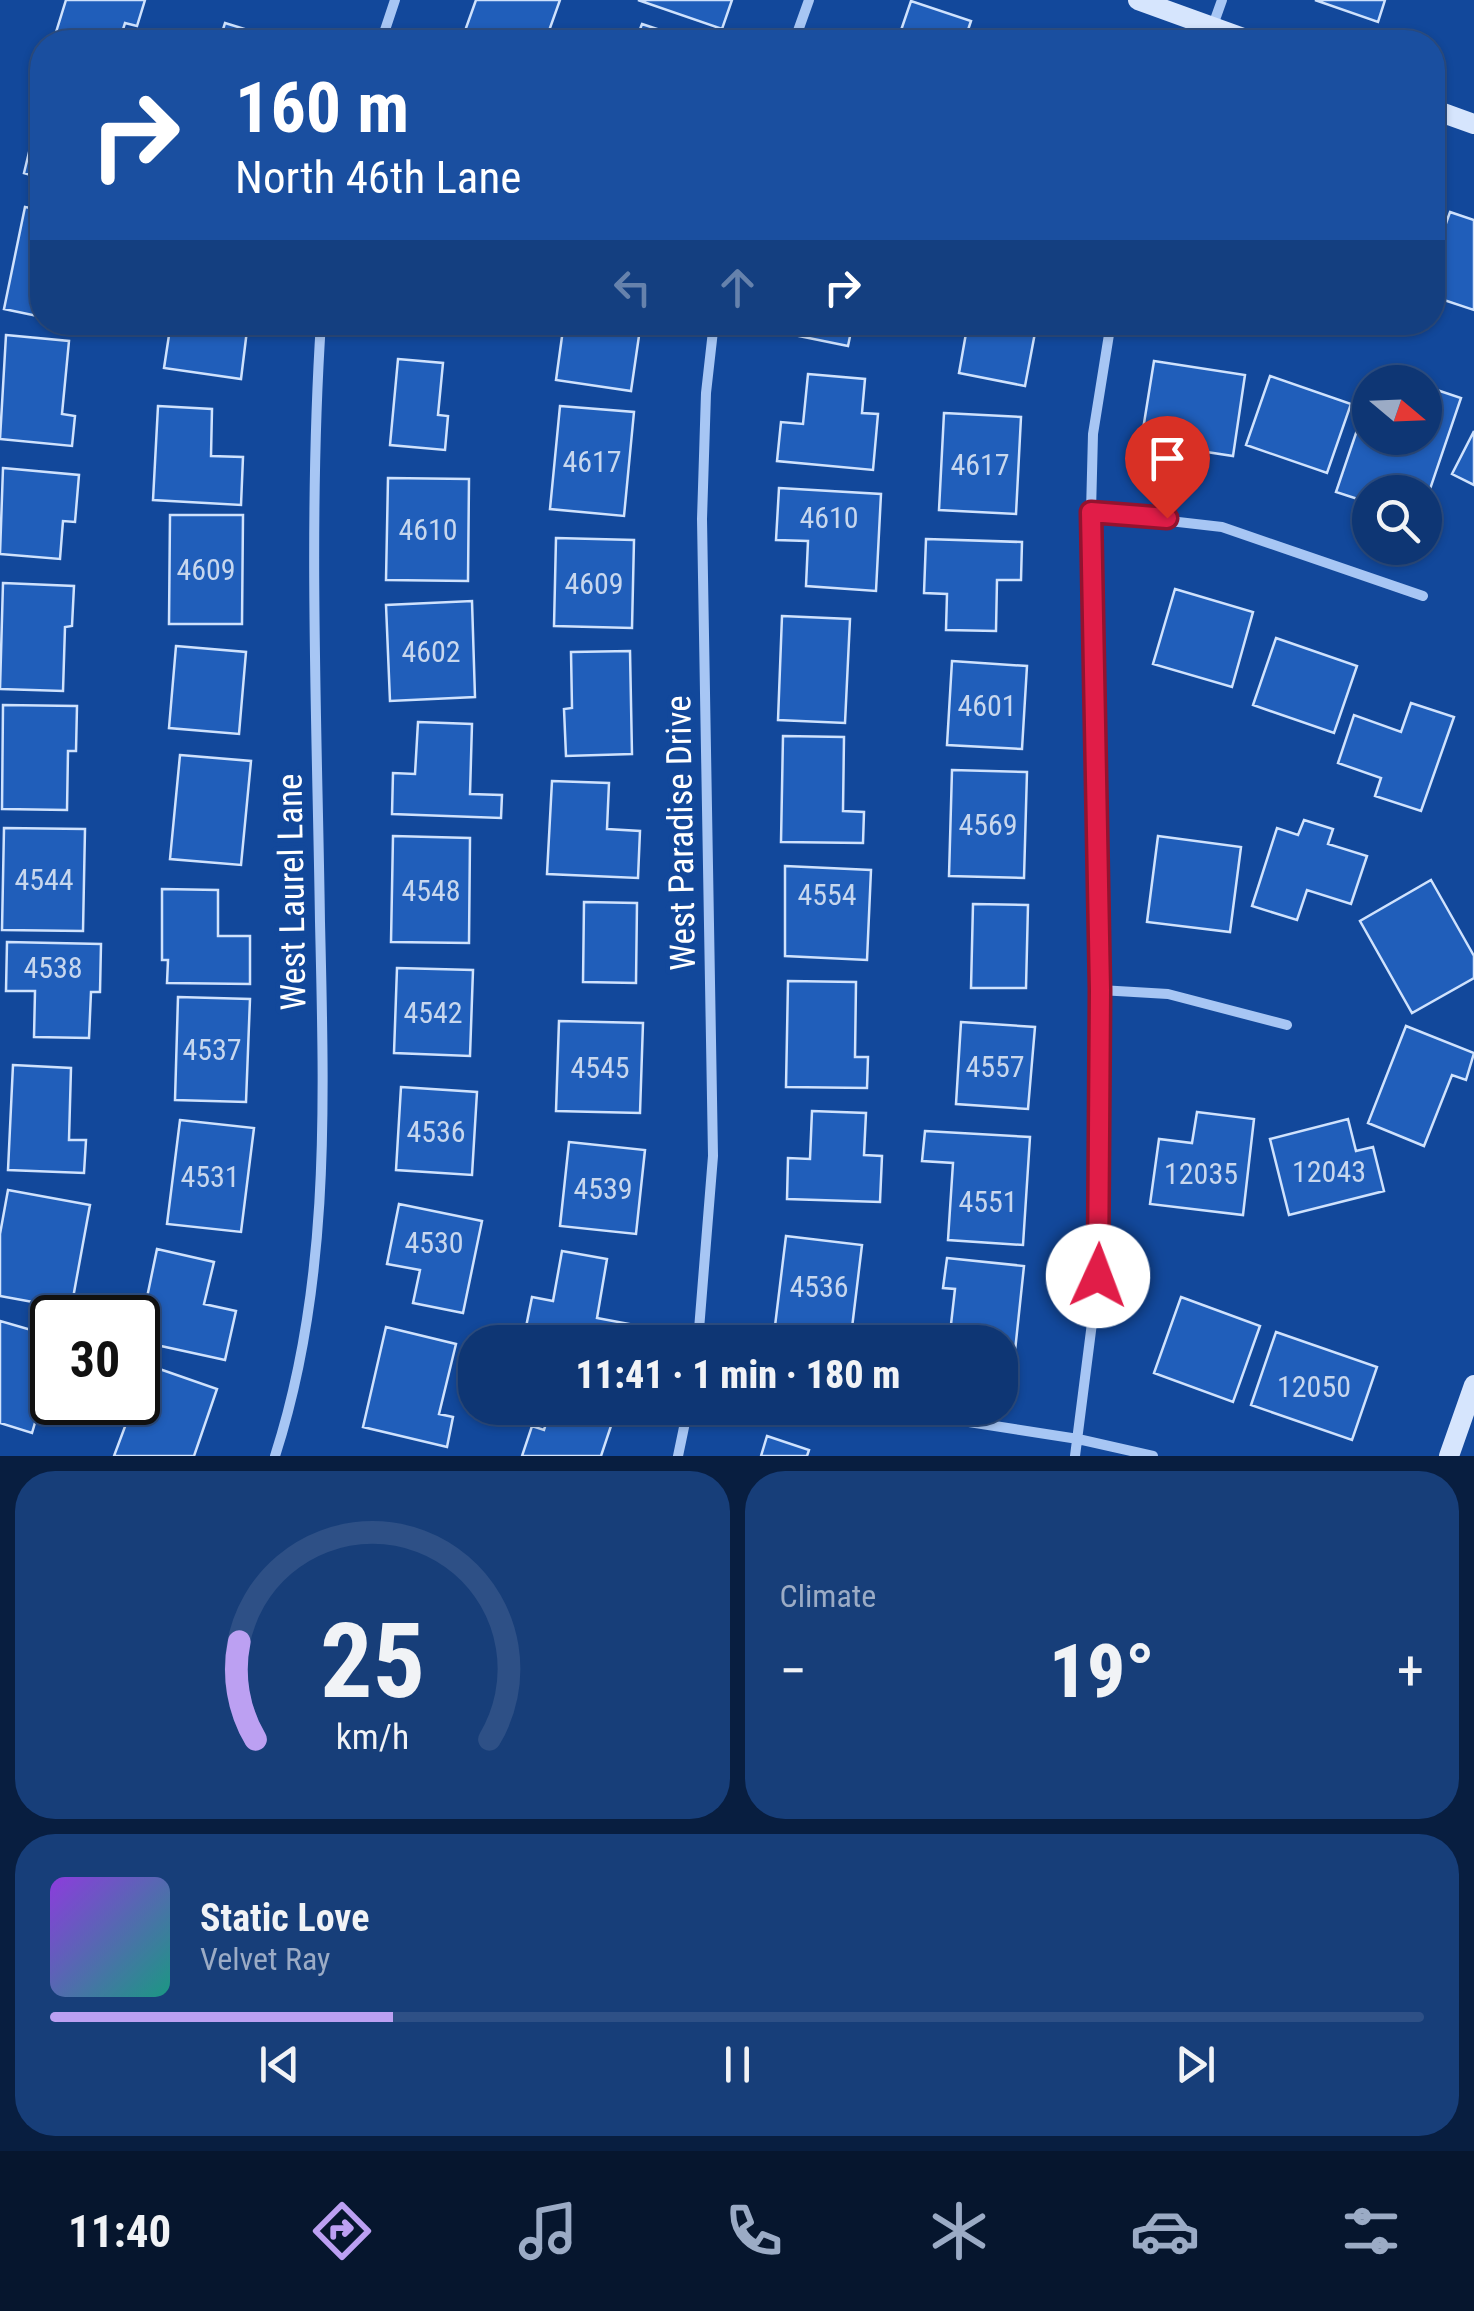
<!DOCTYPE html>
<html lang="en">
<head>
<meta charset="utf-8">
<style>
	:root { --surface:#0e3674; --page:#173e79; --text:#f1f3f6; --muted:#9babc5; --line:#2e5086; --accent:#bca0f2 }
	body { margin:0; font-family:"Roboto Condensed",sans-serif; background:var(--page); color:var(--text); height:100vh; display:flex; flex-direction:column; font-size:38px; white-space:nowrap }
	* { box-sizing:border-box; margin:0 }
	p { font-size:32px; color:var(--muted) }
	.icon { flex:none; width:55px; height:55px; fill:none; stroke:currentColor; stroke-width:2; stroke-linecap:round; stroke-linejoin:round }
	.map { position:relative; height:1456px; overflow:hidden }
	.panel { display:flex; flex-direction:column; gap:15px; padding:15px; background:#081e40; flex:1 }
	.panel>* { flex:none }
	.banner { position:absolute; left:30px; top:30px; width:1415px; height:305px; border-radius:40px; box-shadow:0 2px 8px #0004,0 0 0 2px var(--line); background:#1a4fa0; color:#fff; overflow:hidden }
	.needle { width:65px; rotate:109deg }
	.controls { position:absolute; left:1352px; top:365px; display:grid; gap:20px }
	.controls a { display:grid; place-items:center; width:90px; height:90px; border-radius:50%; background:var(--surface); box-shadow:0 2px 8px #0004,0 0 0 2px var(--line); font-size:50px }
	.speed { position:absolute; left:30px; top:1295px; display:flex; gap:20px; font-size:50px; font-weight:700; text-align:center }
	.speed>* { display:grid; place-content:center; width:130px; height:130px; border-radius:50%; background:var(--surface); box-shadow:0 2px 8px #0004,0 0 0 2px var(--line); line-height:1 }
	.speed .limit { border:5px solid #111; border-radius:15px; background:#fff; color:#111 }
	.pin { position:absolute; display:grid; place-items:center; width:85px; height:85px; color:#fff; margin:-102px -42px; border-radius:50% 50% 50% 0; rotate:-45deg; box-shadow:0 0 10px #0007 }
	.pin .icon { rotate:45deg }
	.me { position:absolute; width:110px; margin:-55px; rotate:2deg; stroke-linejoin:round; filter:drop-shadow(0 0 8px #0008) }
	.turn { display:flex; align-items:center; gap:35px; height:210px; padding:0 40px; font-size:45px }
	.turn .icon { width:130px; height:130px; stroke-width:2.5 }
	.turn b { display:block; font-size:70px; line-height:85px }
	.lanes { display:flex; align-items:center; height:95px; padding:0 40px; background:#0003; justify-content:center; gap:50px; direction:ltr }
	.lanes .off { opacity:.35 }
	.big { font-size:75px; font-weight:800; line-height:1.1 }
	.panel .card { flex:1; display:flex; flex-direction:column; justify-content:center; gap:15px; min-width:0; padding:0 35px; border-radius:40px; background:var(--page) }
	.panel .dial { align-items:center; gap:0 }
	.dial svg { height:260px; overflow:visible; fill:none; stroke:var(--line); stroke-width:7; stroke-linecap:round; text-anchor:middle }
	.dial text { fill:var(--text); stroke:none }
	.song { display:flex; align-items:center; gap:30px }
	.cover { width:120px; height:120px; border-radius:15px; background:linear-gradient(135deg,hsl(270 70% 55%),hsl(170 70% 35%)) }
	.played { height:10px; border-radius:5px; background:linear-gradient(90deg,var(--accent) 25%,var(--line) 25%) }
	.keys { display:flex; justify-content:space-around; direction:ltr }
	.heat { display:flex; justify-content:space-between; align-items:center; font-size:55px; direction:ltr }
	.panel .tiles { flex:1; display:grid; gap:15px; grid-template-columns:1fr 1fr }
	.card:last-child { grid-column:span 2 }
	.trip { position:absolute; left:458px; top:1325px; width:560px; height:100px; border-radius:40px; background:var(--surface); box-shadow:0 2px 8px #0004,0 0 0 2px var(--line); font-weight:800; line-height:100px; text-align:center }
	.tabs { display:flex; height:160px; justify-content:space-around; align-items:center; background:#06162e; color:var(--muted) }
	.tabs .icon { width:70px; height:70px }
	.tabs .active { color:var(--accent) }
	.tabs b { font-size:45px; color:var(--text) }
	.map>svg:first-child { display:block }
	.building { fill:#205eba; stroke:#cfe2fd; stroke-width:2.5 }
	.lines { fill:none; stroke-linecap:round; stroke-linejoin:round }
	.street { stroke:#a7c6f4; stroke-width:10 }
	.secondary { stroke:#d6e5fd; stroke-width:20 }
	.route-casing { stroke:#92132f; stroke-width:25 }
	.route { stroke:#e11d48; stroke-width:18 }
	.labels { text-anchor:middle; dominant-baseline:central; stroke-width:10; stroke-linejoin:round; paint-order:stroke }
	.number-label { font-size:30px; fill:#c7d7ee }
	.street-label { font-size:35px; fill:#fff; stroke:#12489b }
</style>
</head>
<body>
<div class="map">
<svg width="1474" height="1456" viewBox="0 0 1474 1456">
	<rect width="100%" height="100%" fill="#12489b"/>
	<path class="building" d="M66,0H145L137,26L125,23L119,42H53Z
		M476,0H560L545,42H461Z
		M638,0H732L722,29Z
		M1315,0H1385L1378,22Z
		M911,1L971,21L964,42H897Z
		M225,23L277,39L276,42H219Z
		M642,24L696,42H635Z
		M42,98V178L24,173Z
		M25,207L42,210V317L4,309Z
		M1450,212L1474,220V310L1432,296V263Z
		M171,322H248L241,379L164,368Z
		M401,322H463L461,334Z
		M564,322H641L631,391L556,380Z
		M791,322H853L848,346L789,334Z
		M968,322H1037L1025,386L959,373Z
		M6,335L69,341L62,414L75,416L72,446L0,439Z
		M398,359L443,363L438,415L448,416L445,450L390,445Z
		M1154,361L1245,375L1233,456L1141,442Z
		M1378,370L1414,382H1373Z
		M808,374L865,379L862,413L878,414L873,470L777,461L781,422L803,424Z
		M1270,376L1351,404L1327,473L1246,445Z
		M1425,386L1461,398L1428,495L1384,480L1379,492H1370V503L1336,492L1370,392V438H1425Z
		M158,406L212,409L211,456L243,457L241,505L153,500Z
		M560,406L634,412L624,516L550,509Z
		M944,413L1021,417L1016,514L939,510Z
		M1474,431V485L1452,474Z
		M3,468L79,475L75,522L63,521L60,559L0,554Z
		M388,478L469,479L468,581L386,580Z
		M779,488L881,494L876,591L806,586L808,541L776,540Z
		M170,515H243L242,624H169Z
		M556,538L634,540L632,628L554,626Z
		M926,539L1022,542L1021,580H997L996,631L946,630L947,594L924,593Z
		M3,583L74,586L72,626L65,627L63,691L0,689Z
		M1175,589L1253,612L1232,687L1153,664Z
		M472,601L475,697L390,701L386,605Z
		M782,616L850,619L845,723L778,720Z
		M1276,638L1357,666L1334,733L1253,705Z
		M176,646L246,652L239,734L169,728Z
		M630,651L632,754L566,756L564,709L572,708L571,652Z
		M952,661L1027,666L1022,749L947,745Z
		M1411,703L1454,717L1421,811L1375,796L1381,778L1338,763L1354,715L1401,732Z
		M3,705L77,706L76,751H68L67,810L2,809Z
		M418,722L472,724L470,794L502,795L501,818L392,814L393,773L415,774Z
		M783,736L844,737L843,811L864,812L863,843L781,842Z
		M180,755L251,761L241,865L170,859Z
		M952,770L1027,772L1024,878L949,876Z
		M552,781L609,783L607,829L640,831L638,878L547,874Z
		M1304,820L1333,829L1328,844L1367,856L1351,904L1307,890L1297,920L1252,906L1277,828L1298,835Z
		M4,828L85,829L83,931L2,930Z
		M393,836L470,838L469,943L391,942Z
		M1158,836L1241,847L1230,932L1147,922Z
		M785,866L871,870L867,960L785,956Z
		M1431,880L1474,956V978L1412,1013L1360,921Z
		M162,889L218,890V936H250V984L167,983L168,960H162Z
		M584,902L637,903L636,983L583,982Z
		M973,904L1028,905L1026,988H971Z
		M7,942L101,944L100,992H91L89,1038L34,1037L35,991H6Z
		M397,968L473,970L470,1056L394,1053Z
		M788,981L856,982L855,1057H868L867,1088L786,1087Z
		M178,997L250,999L246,1102L175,1100Z
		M559,1021L643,1023L640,1113L556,1111Z
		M961,1022L1035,1027L1028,1109L956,1104Z
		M1406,1026L1474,1053L1466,1080L1452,1075L1424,1146L1368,1123Z
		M13,1065L71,1068L69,1140H86L84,1173L8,1170Z
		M401,1087L477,1092L472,1175L396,1170Z
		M812,1111L866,1113L864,1155L882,1156L880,1202L787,1199L788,1158L810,1159Z
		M1197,1112L1254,1119L1243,1215L1150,1204L1159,1139L1192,1143Z
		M1348,1119L1356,1151L1373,1147L1384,1191L1289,1215L1270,1139Z
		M180,1120L254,1128L241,1232L167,1224Z
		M925,1131L1030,1137L1023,1245L948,1240L953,1163L922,1161Z
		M569,1142L645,1150L636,1234L560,1226Z
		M8,1190L90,1205L71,1309L0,1296V1234Z
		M399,1204L482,1221L463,1313L413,1303L420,1270L387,1264Z
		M786,1236L862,1245L851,1336L775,1326Z
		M157,1249L214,1262L204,1304L236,1311L225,1360L138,1341Z
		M562,1251L607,1259L597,1318L629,1324L625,1342H523L532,1297L553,1301Z
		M947,1258L1024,1266L1013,1370L1000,1368V1342H949L955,1289L943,1288Z
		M1181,1297L1260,1326L1233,1402L1154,1373Z
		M0,1321L52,1336V1364L32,1433L0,1423Z
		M386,1327L456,1344L439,1414L453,1417L447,1447L363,1427Z
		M1276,1332L1377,1367L1352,1440L1251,1405Z
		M148,1365L217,1389L194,1456H114Z
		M551,1408H617L601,1456H522L532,1426L544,1430Z
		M767,1436L809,1450L807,1456H761Z"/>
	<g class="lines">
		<path class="street" d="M381,42L395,0
			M794,42L809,0
			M1207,42L1222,0
			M1091,512L1222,527L1423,596
			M1100,990L1168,994L1287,1025
			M698,1342L713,1156L702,519L706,393L714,322
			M879,1408L1078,1439L1153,1456
			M275,1456C331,1283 324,1101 320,922C317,722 308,522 321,322
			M678,1456L688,1408
			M1075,1456L1098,1276L1102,1177L1091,512L1093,434L1111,322"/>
		<path class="secondary" d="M1138,0L1254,42
			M1432,109L1474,124
			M1449,1456L1474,1385"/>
	</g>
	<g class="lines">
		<defs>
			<path id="route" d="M1098,1276L1100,990L1091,512L1167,518"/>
		</defs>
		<use href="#route" class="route-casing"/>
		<use href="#route" class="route"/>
	</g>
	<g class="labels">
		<g class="number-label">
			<text x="592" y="461">4617</text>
			<text x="980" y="464">4617</text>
			<text x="829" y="517">4610</text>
			<text x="428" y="529">4610</text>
			<text x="206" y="569">4609</text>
			<text x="594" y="583">4609</text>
			<text x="431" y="651">4602</text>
			<text x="987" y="705">4601</text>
			<text x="988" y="824">4569</text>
			<text x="44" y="879">4544</text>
			<text x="431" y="890">4548</text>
			<text x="827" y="894">4554</text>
			<text x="53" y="967">4538</text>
			<text x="433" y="1012">4542</text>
			<text x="212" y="1049">4537</text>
			<text x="995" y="1066">4557</text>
			<text x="600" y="1067">4545</text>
			<text x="436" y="1131">4536</text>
			<text x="1329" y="1171">12043</text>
			<text x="1201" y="1173">12035</text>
			<text x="210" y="1176">4531</text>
			<text x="603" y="1188">4539</text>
			<text x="988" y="1201">4551</text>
			<text x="434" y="1242">4530</text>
			<text x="819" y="1286">4536</text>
			<text x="1314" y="1386">12050</text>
		</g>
		<g class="street-label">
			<text transform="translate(681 833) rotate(-91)">West Paradise Drive</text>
			<text transform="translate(292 892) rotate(-91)">West Laurel Lane</text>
		</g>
	</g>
</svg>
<div class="controls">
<a><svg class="needle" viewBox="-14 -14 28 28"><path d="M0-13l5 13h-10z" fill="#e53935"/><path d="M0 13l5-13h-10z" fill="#9babc5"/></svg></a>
<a><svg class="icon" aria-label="search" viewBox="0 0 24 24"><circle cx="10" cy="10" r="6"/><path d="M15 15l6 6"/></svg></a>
</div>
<div class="speed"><div class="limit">30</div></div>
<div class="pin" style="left:1167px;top:518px;background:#d93025"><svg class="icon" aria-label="arrive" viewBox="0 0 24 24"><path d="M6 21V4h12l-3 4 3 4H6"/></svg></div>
<svg class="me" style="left:1098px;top:1276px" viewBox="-20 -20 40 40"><circle r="19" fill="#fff"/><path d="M0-13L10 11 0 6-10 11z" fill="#e11d48"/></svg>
<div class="trip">11:41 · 1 min · 180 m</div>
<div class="banner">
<div class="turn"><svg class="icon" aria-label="right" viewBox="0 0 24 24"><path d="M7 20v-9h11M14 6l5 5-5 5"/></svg><div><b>160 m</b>North 46th Lane</div></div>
<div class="lanes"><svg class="icon off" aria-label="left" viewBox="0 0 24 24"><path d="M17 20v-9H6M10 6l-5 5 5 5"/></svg><svg class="icon off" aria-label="ahead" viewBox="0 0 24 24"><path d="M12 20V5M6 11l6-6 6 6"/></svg><svg class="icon" aria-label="right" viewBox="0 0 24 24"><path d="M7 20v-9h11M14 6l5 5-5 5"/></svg></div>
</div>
</div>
<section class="panel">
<div class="tiles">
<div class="card dial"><svg viewBox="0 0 100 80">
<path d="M14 69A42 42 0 1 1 86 69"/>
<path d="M14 69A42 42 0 0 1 9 39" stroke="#bca0f2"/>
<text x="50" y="56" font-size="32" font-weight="700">25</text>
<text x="50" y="72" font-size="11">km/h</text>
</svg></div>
<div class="card"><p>Climate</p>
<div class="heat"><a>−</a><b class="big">19°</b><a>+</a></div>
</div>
<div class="card">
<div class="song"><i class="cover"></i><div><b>Static Love</b><p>Velvet Ray</p></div></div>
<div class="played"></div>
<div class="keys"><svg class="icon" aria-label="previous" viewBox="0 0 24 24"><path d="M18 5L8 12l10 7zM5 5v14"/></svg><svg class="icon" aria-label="pause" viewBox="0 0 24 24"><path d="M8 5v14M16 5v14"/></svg><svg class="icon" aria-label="next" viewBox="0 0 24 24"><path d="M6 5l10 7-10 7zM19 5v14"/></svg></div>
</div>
</div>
</section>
<nav class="tabs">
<b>11:40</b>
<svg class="icon active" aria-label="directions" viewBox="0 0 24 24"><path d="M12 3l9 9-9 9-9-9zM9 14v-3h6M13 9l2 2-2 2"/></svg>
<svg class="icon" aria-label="music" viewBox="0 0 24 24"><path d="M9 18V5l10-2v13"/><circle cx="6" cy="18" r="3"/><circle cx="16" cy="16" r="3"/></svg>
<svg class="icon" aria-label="phone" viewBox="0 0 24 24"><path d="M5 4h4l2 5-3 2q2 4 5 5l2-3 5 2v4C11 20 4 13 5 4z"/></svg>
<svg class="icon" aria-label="climate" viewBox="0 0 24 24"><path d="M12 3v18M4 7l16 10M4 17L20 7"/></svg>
<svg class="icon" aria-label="car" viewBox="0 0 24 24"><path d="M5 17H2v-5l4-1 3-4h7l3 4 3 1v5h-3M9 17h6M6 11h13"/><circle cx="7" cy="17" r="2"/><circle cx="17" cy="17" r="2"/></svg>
<svg class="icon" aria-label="filters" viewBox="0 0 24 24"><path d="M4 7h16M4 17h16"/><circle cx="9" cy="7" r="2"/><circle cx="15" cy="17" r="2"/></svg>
</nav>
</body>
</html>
